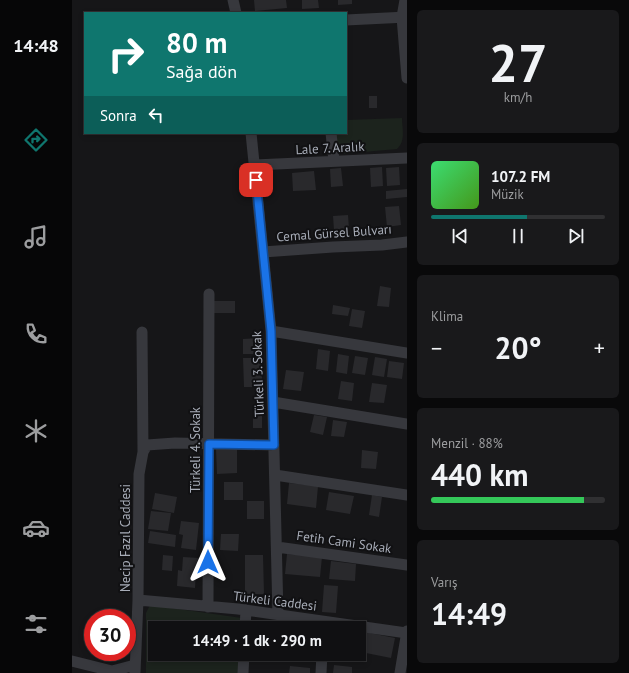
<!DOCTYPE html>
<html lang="tr">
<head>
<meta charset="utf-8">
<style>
	:root { --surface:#101012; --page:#19191b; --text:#f1f3f6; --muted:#9c9d9f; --line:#303032; --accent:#0f766e }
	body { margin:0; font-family:"PT Sans",sans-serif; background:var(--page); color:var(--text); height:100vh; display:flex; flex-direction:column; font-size:15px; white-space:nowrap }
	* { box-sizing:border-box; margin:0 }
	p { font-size:13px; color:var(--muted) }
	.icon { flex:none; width:22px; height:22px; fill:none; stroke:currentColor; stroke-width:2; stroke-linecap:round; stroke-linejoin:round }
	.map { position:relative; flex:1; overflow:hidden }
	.drawer { display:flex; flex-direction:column; gap:10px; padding:10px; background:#09090a; width:222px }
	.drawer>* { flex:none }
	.top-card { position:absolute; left:12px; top:12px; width:263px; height:122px; border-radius:0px; box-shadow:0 2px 6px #0003,0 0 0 1px var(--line); background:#0f766e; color:#fff; overflow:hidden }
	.speed { position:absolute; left:12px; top:609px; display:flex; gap:8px; font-size:20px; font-weight:700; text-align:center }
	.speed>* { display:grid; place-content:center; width:52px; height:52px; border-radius:50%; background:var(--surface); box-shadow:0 2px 6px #0003,0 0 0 1px var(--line); line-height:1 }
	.speed .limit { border:6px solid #d22; background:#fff; color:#111 }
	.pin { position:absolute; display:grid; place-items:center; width:34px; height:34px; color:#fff; margin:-17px; border-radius:8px; box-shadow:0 2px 6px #0006 }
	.me { position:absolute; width:44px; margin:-22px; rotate:0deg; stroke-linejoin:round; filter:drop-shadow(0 0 3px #0008) }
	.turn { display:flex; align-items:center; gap:14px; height:84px; padding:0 16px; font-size:18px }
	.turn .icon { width:52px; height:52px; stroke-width:2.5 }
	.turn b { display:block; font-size:28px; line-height:34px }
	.then { display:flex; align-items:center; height:38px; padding:0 16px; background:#0003; gap:8px; font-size:15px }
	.big { font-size:30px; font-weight:800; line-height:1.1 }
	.drawer .widget { flex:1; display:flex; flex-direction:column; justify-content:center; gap:6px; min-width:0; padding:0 14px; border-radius:6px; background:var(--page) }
	.drawer .dial { align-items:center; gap:0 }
	.dial b { font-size:52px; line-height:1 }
	.song { display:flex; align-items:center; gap:12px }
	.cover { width:48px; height:48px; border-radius:6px; background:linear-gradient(135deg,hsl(140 70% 55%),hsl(100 70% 35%)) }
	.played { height:4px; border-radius:2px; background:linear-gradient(90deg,var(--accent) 55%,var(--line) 55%) }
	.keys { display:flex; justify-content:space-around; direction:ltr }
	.heat { display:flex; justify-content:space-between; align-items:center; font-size:22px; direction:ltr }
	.charge { height:6px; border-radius:3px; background:linear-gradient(90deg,#34c759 88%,var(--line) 0) }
	.trip { position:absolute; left:76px; top:621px; width:218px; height:40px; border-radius:0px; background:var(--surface); box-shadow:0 2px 6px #0003,0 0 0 1px var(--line); font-weight:800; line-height:40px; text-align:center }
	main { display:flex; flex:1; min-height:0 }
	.dock { display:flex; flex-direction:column; width:72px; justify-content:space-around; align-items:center; background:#060607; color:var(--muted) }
	.dock .icon { width:28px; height:28px }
	.dock .on { color:var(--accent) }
	.dock b { font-size:18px; color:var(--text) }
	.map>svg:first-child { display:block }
	.green { fill:#1c231d }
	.building { fill:#29292c }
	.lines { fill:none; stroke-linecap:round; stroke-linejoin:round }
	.minor { stroke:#37383d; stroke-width:11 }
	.route-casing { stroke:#114b97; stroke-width:10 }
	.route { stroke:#1a73e8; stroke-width:7 }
	.labels { text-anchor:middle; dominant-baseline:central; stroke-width:4; stroke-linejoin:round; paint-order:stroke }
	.street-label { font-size:13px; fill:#a8adb8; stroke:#111113 }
</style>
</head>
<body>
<main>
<nav class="dock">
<b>14:48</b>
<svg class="icon on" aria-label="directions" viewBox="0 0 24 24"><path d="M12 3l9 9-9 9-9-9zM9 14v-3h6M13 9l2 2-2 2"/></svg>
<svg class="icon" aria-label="music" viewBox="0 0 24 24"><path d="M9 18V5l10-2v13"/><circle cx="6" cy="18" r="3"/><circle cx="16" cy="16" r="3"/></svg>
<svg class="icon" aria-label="phone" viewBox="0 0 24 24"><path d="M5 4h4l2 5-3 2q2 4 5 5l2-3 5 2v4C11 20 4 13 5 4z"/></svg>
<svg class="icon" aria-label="climate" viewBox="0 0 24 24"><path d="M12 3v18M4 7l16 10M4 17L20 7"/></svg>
<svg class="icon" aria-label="car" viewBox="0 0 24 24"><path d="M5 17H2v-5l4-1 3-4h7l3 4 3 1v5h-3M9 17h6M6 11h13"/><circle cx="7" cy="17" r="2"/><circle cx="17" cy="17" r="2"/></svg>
<svg class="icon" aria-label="filters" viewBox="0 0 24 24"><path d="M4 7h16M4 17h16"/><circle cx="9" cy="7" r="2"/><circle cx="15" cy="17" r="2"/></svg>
</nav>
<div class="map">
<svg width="335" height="673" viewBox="0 0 335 673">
	<rect width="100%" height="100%" fill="#161618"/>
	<path class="green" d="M330,118C330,128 334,141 325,149L269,154L262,149L261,133H274V120Z
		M78,605L170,618V628H83V654H169L168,673H74V613Z"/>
	<path class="building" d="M182,0H214L215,8L183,11Z
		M230,0H246L247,8L230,9Z
		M266,0H280V4L266,5Z
		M297,96H305V108H297Z
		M310,167L311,186L299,187L298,168Z
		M327,167L328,185L315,186L314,168Z
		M269,168L271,186L259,187L258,169Z
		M242,171L244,190L221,191L220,173Z
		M335,189V197L314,199V191Z
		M327,206L329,225L315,227L313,207Z
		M276,215L277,229L262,230L261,216Z
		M308,286L319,288L317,307L305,306Z
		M142,301H163V313H142Z
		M261,305L278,308L276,316L260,314Z
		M280,309L293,311L290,328L277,326Z
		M190,338L191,354H171V339Z
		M246,349L258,351L256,371L244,369Z
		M266,354L277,356L275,374L264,372Z
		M283,356L296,358L293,375L280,373Z
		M303,357L315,359L312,377L300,375Z
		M171,358H190V387H172Z
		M317,361L332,363L330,379L315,377Z
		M214,370L232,372L229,391L211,389Z
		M269,381L282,383L280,401L266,399Z
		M300,383L315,385L312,403L297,402Z
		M181,410H190V428H181Z
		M242,415L255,417L251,435L238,432Z
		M261,420L275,422L272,437L259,436Z
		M144,449H165V473L145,474Z
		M290,450L306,452L304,469L289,468Z
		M152,482H171V500H152Z
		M217,483L246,486L244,508L215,504Z
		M257,492L282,496L278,514L254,510Z
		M83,493L105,497L102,513L80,509Z
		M300,495L310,497L307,517L297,515Z
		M175,501H192V519H175Z
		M79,511L99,513L96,531L76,529Z
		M109,521L127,523L124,550L109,548L111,535L107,534Z
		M78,531L104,535L103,547L76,543Z
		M149,534H167L166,551L148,550Z
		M215,554L250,557L248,577L213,574Z
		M91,555L101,556L100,571L90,570Z
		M173,555H191L192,594H173Z
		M111,557L127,558L126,572L124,571L123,588L105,586L106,570L110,571Z
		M259,561L284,564L283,581L257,579Z
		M252,585L266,586L264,613L250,612Z
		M293,632L323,638L319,658L289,652Z
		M216,654H239L238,658L216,656Z
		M262,665L280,667V673H261Z
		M218,666L238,668V673H217Z"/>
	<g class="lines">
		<path class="minor" d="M161,0L164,13
			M333,0L330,17L335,78
			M274,20L335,17
			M179,133L199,331L206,615
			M259,133L262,161
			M183,165L335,158
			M191,252L261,247L310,245L335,242
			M199,331L335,353
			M201,402L335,424
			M71,452L75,445L103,443L202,445
			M203,475L335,495
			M205,547L335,565
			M66,600L166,609L335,633
			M136,607L137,294
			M173,628L174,610
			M0,661L40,671L63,665
			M63,673L66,600L67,474L71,452L70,332
			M171,673L172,654
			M249,673L250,654
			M328,673L335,631"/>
	</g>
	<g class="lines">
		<defs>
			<path id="route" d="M136,562L137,444L202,445L199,331L184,180"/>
		</defs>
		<use href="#route" class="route-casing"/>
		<use href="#route" class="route"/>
	</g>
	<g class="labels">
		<g class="street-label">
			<text transform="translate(258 148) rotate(-3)">Lale 7. Aralık</text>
			<text transform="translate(262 233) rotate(-4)">Cemal Gürsel Bulvarı</text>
			<text transform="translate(186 374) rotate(-92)">Türkeli 3. Sokak</text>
			<text transform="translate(123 450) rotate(-90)">Türkeli 4. Sokak</text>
			<text transform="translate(53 538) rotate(-90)">Necip Fazıl Caddesi</text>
			<text transform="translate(272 542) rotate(8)">Fetih Cami Sokak</text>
			<text transform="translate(203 601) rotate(7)">Türkeli Caddesi</text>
		</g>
	</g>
</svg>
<div class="speed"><div class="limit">30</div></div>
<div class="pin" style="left:184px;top:180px;background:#d93025"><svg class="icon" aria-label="arrive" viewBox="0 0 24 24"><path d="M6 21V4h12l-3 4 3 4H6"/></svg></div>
<svg class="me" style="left:136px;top:562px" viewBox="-20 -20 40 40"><path d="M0-17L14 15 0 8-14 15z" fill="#1a73e8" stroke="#fff" stroke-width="4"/></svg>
<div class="trip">14:49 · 1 dk · 290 m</div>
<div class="top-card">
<div class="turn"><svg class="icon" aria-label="right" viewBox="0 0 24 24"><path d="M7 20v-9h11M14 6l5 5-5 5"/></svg><div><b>80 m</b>Sağa dön</div></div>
<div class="then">Sonra<svg class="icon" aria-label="left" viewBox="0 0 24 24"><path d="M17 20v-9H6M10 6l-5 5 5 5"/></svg></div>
</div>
</div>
<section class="drawer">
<div class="widget dial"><b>27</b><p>km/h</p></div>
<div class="widget">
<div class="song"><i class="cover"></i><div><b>107.2 FM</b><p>Müzik</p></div></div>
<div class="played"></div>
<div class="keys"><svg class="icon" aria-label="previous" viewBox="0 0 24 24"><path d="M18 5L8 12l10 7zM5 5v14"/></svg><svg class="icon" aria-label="pause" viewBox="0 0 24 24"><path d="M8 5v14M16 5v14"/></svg><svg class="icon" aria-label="next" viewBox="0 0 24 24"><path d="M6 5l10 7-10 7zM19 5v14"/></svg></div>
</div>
<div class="widget"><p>Klima</p>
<div class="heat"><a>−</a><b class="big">20°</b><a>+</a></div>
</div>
<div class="widget"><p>Menzil · 88%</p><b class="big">440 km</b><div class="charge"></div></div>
<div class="widget"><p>Varış</p><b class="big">14:49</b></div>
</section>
</main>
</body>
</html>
